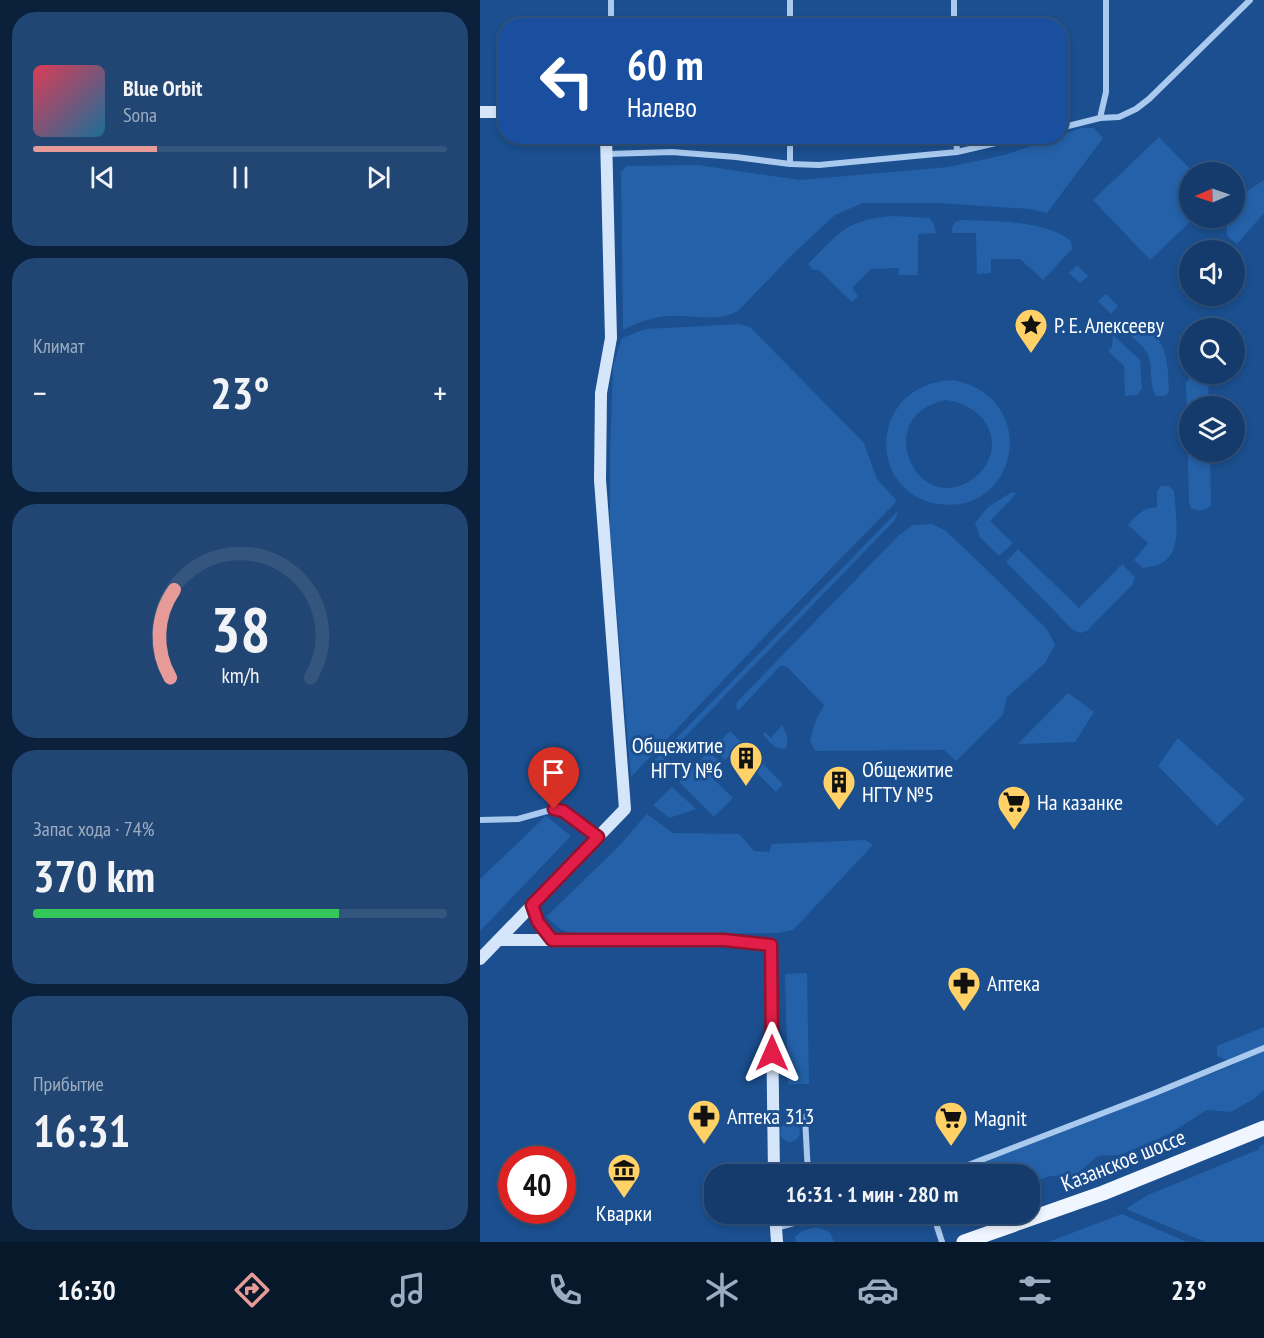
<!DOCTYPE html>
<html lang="ru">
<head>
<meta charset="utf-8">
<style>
	:root { --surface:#143b6b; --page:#214673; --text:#f1f3f6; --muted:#9dadc1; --line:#33557e; --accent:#e69b98 }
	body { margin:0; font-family:"PT Sans Narrow",sans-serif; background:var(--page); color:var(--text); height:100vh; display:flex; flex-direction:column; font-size:22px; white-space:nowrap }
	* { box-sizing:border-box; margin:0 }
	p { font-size:20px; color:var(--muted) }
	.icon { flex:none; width:33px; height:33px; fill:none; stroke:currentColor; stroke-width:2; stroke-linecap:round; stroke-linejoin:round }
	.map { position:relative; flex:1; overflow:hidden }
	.panel { display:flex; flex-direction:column; gap:12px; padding:12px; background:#0b203b; width:480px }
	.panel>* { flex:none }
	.guide { position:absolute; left:18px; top:18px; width:570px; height:126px; border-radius:24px; box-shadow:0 3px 9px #0003,0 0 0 2px var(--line); background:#1a4fa0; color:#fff; overflow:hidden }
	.needle { width:39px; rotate:268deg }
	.buttons { position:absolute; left:699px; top:162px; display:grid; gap:12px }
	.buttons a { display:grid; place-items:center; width:66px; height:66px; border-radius:50%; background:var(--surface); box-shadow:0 3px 9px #0003,0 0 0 2px var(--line); font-size:30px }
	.speed { position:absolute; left:18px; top:1146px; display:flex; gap:12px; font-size:30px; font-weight:700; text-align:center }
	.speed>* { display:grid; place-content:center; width:78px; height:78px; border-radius:50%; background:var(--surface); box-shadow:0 3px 9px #0003,0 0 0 2px var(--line); line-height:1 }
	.speed .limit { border:9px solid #d22; background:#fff; color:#111 }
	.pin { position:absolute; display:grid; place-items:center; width:51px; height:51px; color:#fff; margin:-62px -26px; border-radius:50% 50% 50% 0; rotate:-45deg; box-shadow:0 0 6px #0007 }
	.pin .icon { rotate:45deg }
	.me { position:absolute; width:66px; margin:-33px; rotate:0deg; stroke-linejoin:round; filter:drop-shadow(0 0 4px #0008) }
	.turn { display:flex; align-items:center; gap:21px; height:126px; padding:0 30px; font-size:27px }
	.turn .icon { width:78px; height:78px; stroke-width:2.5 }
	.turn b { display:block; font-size:42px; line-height:51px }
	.big { font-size:45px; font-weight:700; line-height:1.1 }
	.panel .card { flex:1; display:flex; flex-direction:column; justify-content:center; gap:9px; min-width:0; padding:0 21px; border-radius:24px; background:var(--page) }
	.panel .dial { align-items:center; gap:0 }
	.dial svg { height:156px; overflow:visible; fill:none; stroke:var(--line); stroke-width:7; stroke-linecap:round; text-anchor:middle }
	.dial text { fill:var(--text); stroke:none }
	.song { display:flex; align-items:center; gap:18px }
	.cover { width:72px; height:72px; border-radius:9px; background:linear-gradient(135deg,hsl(350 70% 55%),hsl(200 70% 35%)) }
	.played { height:6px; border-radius:3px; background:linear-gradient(90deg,var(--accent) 30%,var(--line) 30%) }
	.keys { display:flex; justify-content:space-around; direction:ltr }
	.heat { display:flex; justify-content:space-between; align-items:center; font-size:33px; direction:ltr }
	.charge { height:9px; border-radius:4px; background:linear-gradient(90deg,#34c759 74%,var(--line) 0) }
	.trip { position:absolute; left:224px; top:1164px; width:336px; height:60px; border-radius:24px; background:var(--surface); box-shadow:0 3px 9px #0003,0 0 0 2px var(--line); font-weight:700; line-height:60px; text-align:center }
	.menu { display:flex; height:96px; justify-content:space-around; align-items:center; background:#08182b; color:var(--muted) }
	.menu .icon { width:42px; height:42px }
	.menu .current { color:var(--accent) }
	.menu b { font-size:27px; color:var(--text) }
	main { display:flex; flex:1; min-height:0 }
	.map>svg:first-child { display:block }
	.green { fill:#2461a8; fill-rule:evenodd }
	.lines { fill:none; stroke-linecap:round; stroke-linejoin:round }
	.street { stroke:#a9c9ee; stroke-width:6 }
	.secondary { stroke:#d6e6fa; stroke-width:12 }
	.primary { stroke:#f0f6ff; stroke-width:15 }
	.route-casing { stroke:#92132f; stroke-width:15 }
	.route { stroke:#e11d48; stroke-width:10 }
	.labels { text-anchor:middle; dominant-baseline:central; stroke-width:6; stroke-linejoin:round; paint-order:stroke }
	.poi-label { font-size:22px; fill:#fff; stroke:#1b4f8f; text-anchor:start }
	.street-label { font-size:22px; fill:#fff; stroke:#1b4f8f }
</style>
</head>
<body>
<main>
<section class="panel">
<div class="card">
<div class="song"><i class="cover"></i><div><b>Blue Orbit</b><p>Sona</p></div></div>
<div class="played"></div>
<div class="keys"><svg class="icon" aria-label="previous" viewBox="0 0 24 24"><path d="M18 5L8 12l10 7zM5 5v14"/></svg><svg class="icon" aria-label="pause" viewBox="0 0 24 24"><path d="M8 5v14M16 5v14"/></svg><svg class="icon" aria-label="next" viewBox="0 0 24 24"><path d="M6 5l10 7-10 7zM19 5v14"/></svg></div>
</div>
<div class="card"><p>Климат</p>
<div class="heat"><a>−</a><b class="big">23°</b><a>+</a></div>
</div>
<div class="card dial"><svg viewBox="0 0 100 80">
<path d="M14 69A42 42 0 1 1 86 69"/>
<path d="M14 69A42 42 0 0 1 16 24" stroke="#e69b98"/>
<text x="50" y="56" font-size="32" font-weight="700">38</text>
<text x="50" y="72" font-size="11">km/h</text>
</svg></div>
<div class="card"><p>Запас хода · 74%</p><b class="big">370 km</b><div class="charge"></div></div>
<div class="card"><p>Прибытие</p><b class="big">16:31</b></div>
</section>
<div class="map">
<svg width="784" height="1242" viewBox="0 0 784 1242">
	<rect width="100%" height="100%" fill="#1b4f8f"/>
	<path class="green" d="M601,128H614L623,138L567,213L550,209L456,203H383L355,215L313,254L259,310C241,323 214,315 193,316C175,316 159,322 143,330L141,172L146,166L218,165L320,180L468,167L525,155Z
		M679,137L713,172H710V218H714L670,260L613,200Z
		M784,180V213L757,244L747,236V218H754L755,199Z
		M413,216L450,218L454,225L456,233L438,234V275H419V268L391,269L372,288L378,296L372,302L339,270H333L328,264C360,232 366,220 413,216Z
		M481,220C512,221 567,220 591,241L592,249L563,280L540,259H511V273L497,274L496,233H472V228L475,222Z
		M597,265L608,276L600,283L589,273Z
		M626,294L638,306L631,314L618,301Z
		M658,320C665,323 668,326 673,332C689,351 688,370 689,393L684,396H676C668,383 674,367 667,353C661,342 649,339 647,326L653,321Z
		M260,324L270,327L384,443L397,479L417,501L292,629L151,777L130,532V452L133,366L142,338L165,329Z
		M633,335L660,360L662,389L657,395L645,396L644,366L628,351L632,347Z
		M712,374H723L728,378L729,406H710V452H730L731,506C725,511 719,512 711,508L709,502L706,383Z
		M473,380C563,398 537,516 459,504C386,494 387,384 473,380ZM466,400C494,403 519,426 510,456C506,469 497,477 486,483C434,511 392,415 466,400Z
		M681,486H689L694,491C695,512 704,551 682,563C677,566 669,567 663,568L654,560L668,543L648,525C658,514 663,508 677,507V491Z
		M532,492L536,494L510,521L533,543L519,556L500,537L495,523L508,507Z
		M418,511L415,520L174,769L170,765Z
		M452,524L466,531L509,572L567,629L575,645L565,663L527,697L523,715L476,761L464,750L335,751L330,740L336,720L344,705L308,668L301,665L258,711L256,707L257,702L418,536L433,525Z
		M538,549L599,608L642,564L655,577L652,585L607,631L600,633L593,630L526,562Z
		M588,693L614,712L595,742L538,744Z
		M302,725C306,732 310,741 306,748C295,751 290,742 283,734L285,732L291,738Z
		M250,731L262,743L245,760L233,748Z
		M698,738L765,799L737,826L678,766Z
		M229,751L243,765L231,777L253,798L234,817L199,782Z
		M270,751L303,784L296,792L262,758Z
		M192,787L216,809L189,818L173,805Z
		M167,814L193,833L259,834L274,851L289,852L292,844L385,840L393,845L313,930L298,933L96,935L82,930L66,917L138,847Z
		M66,816L91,836L0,931V879Z
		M327,973L329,1084L308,1085L305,974Z
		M784,1027V1090L775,1098L751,1112L727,1110L687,1135L640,1155L618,1156L595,1175L570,1176L549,1183V1174H456L506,1154H526L756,1064L737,1056V1046Z
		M300 1132a10 10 0 1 1 20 0a10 10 0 1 1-20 0Z
		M784,1144V1242H725L648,1210L647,1208L668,1195L780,1149L779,1146Z
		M642,1214L707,1242H568Z
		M336,1227L350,1232L354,1242H316L315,1237L322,1231Z"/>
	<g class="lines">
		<path class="street" d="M131,26V0
			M310,26V0
			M474,26V0
			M620,118L626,92V0
			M580,128L620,118L639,117L656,109L669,99L770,0
			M476,136L477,152
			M127,154L192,152L256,157L310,164L339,165L477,152L546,136
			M310,164V136
			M0,820L38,819L74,809L83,811L118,837
			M325,1117L328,1174
			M465,1174L675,1093L784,1048
			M453,1214L462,1242
			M296,1228L346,1214"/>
		<path class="secondary" d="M0,112H26
			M52,905L58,922L72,940
			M18,940H244L291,946L294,1174
			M0,959L145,809L120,480L121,393L131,338L126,136
			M295,1214L297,1242"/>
		<path class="primary" d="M484,1242L623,1193L784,1128"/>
	</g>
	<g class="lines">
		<defs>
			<path id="route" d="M74,809L83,811L118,837L52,905L58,922L72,940H244L291,945L292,1053"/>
		</defs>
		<use href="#route" class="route-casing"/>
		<use href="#route" class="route"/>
	</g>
	<defs>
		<symbol id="sight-pin" viewBox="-11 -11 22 30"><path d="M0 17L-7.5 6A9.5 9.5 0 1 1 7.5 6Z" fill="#ffd166" stroke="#1b4f8f"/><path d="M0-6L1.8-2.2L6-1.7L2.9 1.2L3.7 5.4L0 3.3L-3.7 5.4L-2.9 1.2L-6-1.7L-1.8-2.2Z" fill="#111"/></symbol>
		<symbol id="building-pin" viewBox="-11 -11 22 30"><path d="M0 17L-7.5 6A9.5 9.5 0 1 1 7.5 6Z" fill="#ffd166" stroke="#1b4f8f"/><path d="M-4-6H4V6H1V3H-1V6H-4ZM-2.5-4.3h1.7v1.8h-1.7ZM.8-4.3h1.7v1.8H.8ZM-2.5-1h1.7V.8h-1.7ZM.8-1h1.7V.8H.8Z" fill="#111"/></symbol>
		<symbol id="supermarket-pin" viewBox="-11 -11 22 30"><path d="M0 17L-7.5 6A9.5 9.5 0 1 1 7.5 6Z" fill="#ffd166" stroke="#1b4f8f"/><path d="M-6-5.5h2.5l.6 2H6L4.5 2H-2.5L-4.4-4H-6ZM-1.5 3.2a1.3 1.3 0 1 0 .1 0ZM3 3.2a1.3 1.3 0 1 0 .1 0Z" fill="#111"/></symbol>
		<symbol id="pharmacy-pin" viewBox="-11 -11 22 30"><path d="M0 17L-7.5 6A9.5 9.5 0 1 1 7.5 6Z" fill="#ffd166" stroke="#1b4f8f"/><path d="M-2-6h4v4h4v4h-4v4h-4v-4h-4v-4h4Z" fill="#111"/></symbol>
		<symbol id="museum-pin" viewBox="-11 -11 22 30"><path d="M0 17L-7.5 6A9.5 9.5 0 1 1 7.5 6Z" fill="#ffd166" stroke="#1b4f8f"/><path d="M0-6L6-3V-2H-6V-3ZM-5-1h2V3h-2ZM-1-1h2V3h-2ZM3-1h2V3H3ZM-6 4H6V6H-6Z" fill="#111"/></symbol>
	</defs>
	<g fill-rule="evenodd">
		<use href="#sight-pin" x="532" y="306" width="38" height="52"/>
		<use href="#building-pin" x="247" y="739" width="38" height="52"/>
		<use href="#building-pin" x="340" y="763" width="38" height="52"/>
		<use href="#supermarket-pin" x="515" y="783" width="38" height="52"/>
		<use href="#pharmacy-pin" x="465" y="964" width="38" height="52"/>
		<use href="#pharmacy-pin" x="205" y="1097" width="38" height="52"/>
		<use href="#supermarket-pin" x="452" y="1099" width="38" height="52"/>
		<use href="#museum-pin" x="125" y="1151" width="38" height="52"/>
	</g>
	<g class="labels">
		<g class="poi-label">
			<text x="574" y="325">Р. Е. Алексееву</text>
			<text x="243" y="745" text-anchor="end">Общежитие<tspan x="243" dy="25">НГТУ №6</tspan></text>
			<text x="382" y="769">Общежитие<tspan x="382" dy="25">НГТУ №5</tspan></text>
			<text x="557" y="802">На казанке</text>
			<text x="507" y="983">Аптека</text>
			<text x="247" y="1116">Аптека 313</text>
			<text x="494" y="1118">Magnit</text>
			<text x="144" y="1213" text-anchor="middle">Кварки</text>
		</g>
		<g class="street-label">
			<text transform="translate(643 1160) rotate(-22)">Казанское шоссе</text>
		</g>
	</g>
</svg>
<div class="buttons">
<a><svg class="needle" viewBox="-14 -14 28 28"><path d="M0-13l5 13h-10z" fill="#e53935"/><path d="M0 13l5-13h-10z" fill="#9dadc1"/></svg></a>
<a><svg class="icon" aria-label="sound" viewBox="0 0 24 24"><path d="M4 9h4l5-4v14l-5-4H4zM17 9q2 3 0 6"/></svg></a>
<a><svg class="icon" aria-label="search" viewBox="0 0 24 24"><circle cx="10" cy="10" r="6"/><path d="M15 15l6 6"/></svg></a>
<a><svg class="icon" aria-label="layers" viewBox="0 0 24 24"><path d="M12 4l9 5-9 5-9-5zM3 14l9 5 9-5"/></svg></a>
</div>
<div class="speed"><div class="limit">40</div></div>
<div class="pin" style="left:74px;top:809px;background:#d93025"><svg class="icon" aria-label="arrive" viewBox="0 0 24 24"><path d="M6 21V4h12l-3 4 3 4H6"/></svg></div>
<svg class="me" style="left:292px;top:1053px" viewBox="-20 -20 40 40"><path d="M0-17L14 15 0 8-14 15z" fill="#e11d48" stroke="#fff" stroke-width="4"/></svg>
<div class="trip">16:31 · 1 мин · 280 m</div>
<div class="guide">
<div class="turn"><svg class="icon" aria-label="left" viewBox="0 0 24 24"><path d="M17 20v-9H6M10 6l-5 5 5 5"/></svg><div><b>60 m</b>Налево</div></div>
</div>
</div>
</main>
<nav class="menu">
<b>16:30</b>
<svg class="icon current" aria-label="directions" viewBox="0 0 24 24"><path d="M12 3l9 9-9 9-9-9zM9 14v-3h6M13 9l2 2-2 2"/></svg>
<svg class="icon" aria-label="music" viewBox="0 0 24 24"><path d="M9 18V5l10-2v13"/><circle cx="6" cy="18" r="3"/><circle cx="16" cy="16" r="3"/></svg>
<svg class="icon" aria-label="phone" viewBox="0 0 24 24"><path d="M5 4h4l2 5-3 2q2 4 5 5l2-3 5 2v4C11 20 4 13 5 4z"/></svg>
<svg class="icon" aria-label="climate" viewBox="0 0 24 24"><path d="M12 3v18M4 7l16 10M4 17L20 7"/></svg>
<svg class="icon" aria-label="car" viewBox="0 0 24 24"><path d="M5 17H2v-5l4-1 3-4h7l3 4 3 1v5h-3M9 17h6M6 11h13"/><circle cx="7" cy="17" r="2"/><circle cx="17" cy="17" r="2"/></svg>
<svg class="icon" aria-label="filters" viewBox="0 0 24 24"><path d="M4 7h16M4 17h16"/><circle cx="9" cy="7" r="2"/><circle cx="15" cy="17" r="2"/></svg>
<b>23°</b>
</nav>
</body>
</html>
